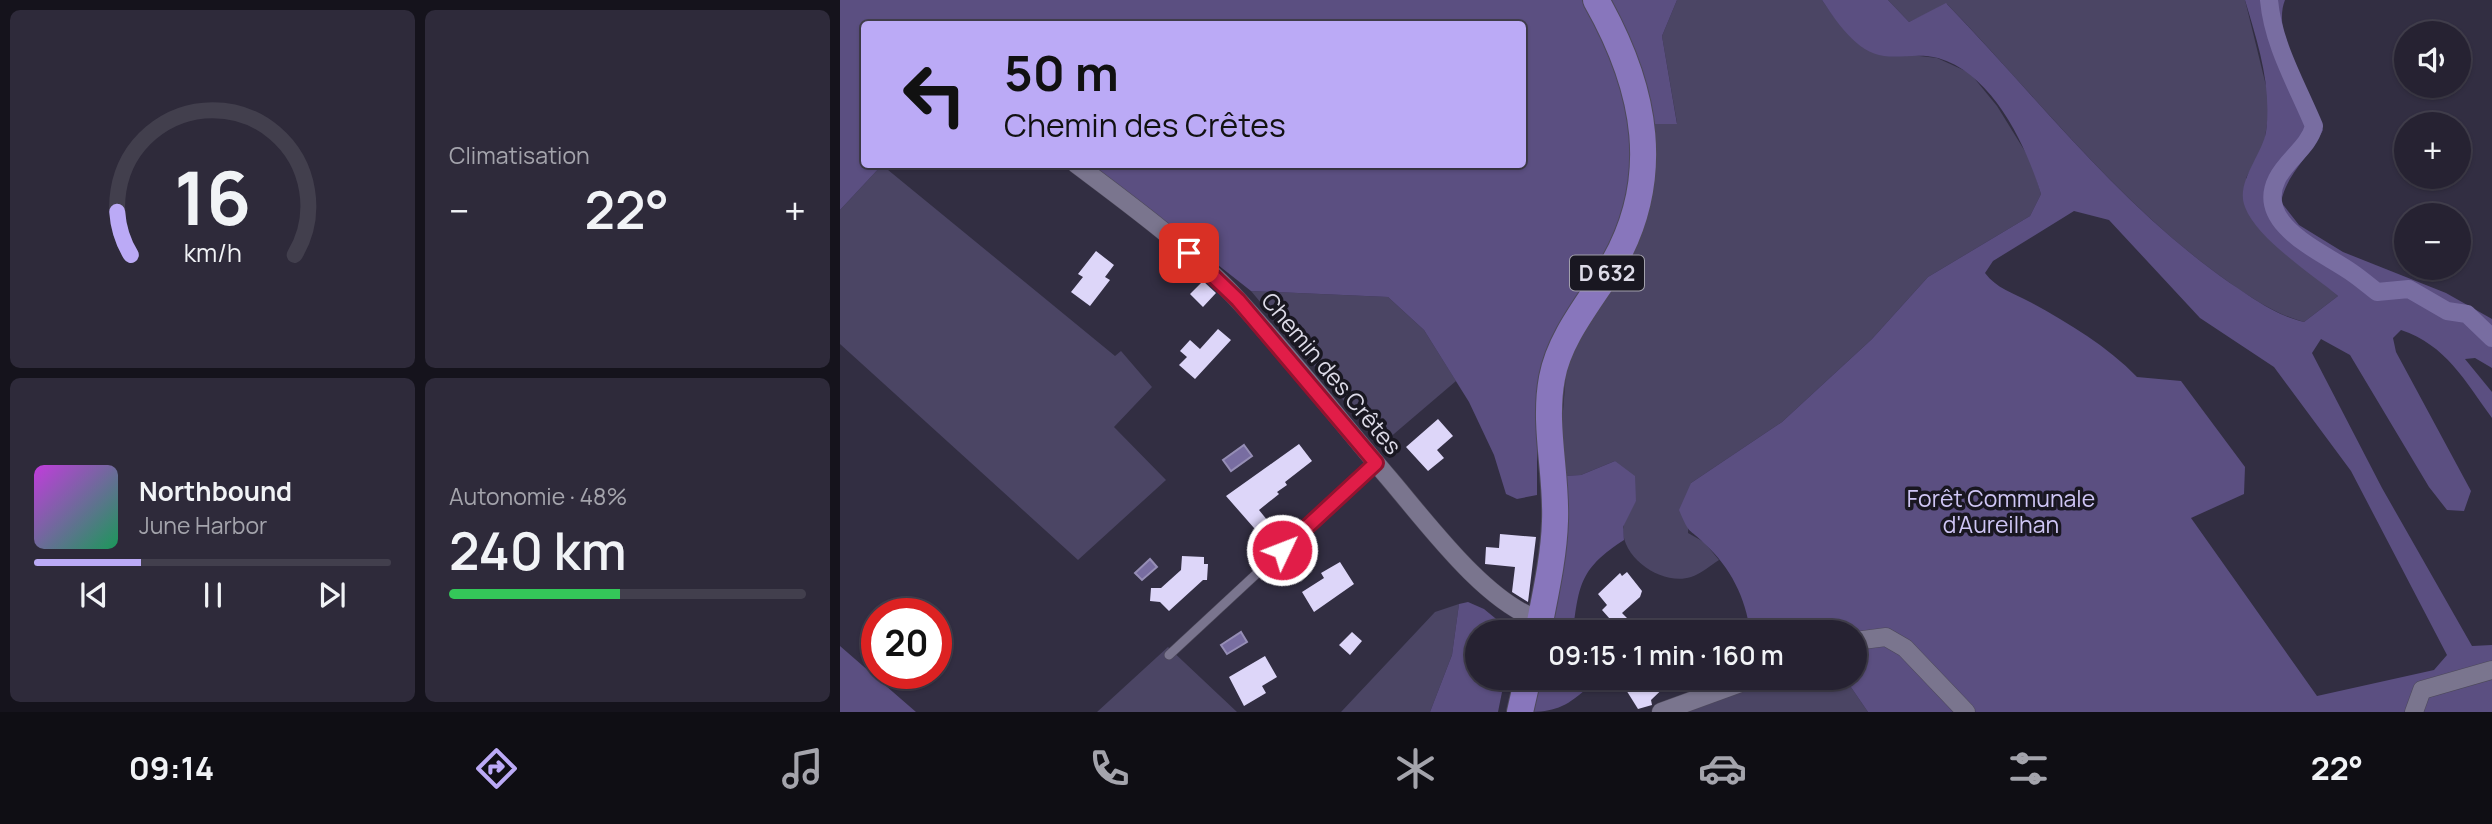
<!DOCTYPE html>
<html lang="fr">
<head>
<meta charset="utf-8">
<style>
	:root { --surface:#262232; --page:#2e2a3a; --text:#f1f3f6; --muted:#a4a4ac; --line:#423f4d; --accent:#bbaaf6 }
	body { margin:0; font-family:Manrope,sans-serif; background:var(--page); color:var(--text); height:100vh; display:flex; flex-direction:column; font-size:26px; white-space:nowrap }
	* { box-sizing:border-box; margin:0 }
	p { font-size:23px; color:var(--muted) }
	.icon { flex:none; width:38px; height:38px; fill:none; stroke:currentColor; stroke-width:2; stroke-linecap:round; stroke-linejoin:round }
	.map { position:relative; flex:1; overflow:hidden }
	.sheet { display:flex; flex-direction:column; gap:10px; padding:10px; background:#15131c; width:840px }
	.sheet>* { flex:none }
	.banner { position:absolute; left:21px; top:21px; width:665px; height:147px; border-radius:7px; box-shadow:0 2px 5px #0004,0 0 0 2px var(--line); background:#bbaaf6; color:#111; overflow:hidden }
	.buttons { position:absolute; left:1554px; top:21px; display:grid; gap:14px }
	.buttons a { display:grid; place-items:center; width:77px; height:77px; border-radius:50%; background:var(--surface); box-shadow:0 2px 5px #0004,0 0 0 2px var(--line); font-size:35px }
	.speed { position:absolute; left:21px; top:598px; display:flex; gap:14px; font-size:35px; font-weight:700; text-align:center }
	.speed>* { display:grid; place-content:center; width:91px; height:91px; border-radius:50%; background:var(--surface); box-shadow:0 2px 5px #0004,0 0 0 2px var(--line); line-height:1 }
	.speed .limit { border:10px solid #d22; background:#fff; color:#111 }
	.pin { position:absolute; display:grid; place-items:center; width:60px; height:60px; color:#fff; margin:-30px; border-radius:14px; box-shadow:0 4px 10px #0006 }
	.me { position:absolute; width:77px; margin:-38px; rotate:47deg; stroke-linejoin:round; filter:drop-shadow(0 0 5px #0008) }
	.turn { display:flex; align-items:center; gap:24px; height:147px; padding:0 28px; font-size:32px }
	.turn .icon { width:91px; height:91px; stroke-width:2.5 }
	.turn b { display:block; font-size:49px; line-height:60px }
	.big { font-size:52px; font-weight:600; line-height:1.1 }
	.sheet .card { flex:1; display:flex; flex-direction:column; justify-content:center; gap:10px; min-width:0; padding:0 24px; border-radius:10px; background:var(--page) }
	.sheet .dial { align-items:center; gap:0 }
	.dial svg { height:182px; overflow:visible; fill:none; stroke:var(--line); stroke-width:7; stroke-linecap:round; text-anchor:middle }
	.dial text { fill:var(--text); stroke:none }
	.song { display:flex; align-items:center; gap:21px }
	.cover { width:84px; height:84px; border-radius:10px; background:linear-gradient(135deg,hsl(290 70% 55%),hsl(150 70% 35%)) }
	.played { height:7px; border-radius:4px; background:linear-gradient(90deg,var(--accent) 30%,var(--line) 30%) }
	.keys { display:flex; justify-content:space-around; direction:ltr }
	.heat { display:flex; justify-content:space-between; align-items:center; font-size:38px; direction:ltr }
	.charge { height:10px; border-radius:5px; background:linear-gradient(90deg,#34c759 48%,var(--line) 0) }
	.sheet .tiles { flex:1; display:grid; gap:10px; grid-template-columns:repeat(2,1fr) }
	.trip { position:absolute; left:625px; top:620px; width:402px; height:70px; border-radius:35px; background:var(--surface); box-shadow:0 2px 5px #0004,0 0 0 2px var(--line); font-weight:600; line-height:70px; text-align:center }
	.dock { display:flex; height:112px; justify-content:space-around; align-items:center; background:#0f0e14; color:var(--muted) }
	.dock .icon { width:49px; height:49px }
	.dock .active { color:var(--accent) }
	.dock b { font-size:32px; color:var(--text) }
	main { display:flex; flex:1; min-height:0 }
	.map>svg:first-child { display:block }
	.green { fill:#4b4564 }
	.forest { fill:#5b4f81; fill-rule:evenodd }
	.water { fill:#786da1; stroke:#968eb6; stroke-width:2 }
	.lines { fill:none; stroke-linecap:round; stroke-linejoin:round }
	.canal { stroke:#786da1; stroke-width:18 }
	.building { fill:#ddd6f9 }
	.lane-casing { stroke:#4d495a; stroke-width:10 }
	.street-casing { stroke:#4d495a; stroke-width:19 }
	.primary-casing { stroke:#4d495a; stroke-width:28 }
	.lane { stroke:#7a758e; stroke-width:9 }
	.street { stroke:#7a758e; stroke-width:18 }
	.primary { stroke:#8876bc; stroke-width:26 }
	.route-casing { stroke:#92132f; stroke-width:18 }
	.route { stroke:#e11d48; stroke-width:12 }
	.labels { text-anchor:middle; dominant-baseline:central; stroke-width:7; stroke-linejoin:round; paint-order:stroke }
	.shield { fill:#191721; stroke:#a2a0ac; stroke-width:2 }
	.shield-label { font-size:21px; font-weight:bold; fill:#dddbe8 }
	.street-label { font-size:23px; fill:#dddbe8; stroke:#191721 }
	.park-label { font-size:23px; fill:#cfc6f5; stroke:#191721 }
</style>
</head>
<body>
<main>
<section class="sheet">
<div class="tiles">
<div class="card dial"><svg viewBox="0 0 100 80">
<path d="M14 69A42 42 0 1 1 86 69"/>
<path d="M14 69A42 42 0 0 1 8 50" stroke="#bbaaf6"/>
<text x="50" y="56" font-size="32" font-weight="700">16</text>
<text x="50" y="72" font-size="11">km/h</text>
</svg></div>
<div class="card"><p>Climatisation</p>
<div class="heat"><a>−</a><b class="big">22°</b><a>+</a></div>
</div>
<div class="card">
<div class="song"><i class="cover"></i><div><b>Northbound</b><p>June Harbor</p></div></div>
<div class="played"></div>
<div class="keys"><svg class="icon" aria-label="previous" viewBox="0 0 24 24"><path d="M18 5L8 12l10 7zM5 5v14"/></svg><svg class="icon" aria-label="pause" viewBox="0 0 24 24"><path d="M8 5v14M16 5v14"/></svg><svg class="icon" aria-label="next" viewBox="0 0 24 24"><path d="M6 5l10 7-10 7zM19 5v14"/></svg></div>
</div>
<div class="card"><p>Autonomie · 48%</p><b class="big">240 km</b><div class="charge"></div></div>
</div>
</section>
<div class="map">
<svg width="1652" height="712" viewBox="0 0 1652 712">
	<rect width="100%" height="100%" fill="#322e42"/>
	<path class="green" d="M837,0H982L994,17L1071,55L1097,58L1130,73L1157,106L1191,161L1201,194L1190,216L1088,277L1032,339L942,422L851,483L848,533L864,542L879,560C870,566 860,574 851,577C824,586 783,560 783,530C783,521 792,509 796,500L775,461L741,475L723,476L722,423L727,362L812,185L814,124L837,123L822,36Z
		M1048,0H1405L1430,102L1424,145L1406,178L1463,266L1498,296L1464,322C1435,314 1415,300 1390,283C1281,207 1198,98 1107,4L1069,22Z
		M42,165L275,356L281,351L312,387L274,427L326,480L238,560L0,344V210Z
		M411,291L548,297L584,330L616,381L541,445Z
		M619,604L612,655L590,712H501L595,612Z
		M328,647L397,712H257Z
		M893,677H1004L1028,712H834Z"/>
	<path class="forest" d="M0,0H742L756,24L783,93L794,142L792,189L775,236L697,415V495L677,499L666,494L654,455L629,402L584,330L548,297L411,291L251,165L682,164V24H24V164L42,165L0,210Z
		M762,0H837L822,36L837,124H814L784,40Z
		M982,0H1048L1069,22L1106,3C1198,98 1281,207 1390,283C1416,300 1433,314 1464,322L1498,296C1472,274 1417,239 1405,207C1395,183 1422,155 1426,132C1432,86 1418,44 1405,0H1445C1431,33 1469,98 1483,130C1470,156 1447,173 1441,202L1459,225L1503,252L1606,293L1652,319V368L1635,358L1625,359L1652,392V418C1625,381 1606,345 1561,330L1553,338L1556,352L1631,491L1624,511L1607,510L1589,487L1510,355L1481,339L1472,353L1542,488L1632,646L1652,645V712H1028L1004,677H1015V632H910C906,598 890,567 865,544C848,527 850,536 839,510L851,483L942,422L1032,339L1088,277L1190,216L1201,194C1186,145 1152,73 1098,58C1080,53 1062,58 1044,56C1017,53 996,21 982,0ZM1234,211L1269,220L1360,318L1434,367L1511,471L1607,655L1594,670L1477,696L1351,518L1404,494L1405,467L1341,381L1297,377C1267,346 1228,323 1190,302C1173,293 1156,288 1145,273L1153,261Z
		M775,461L795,476L796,501L783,527L784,540C741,568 739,583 733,632H705L723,476L741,475Z
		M628,602L644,609L672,632H637V677H665L658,712H590L612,655L619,604Z
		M0,646L76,712H0Z
		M695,677H741L745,690C726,707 713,712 688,712Z"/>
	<path class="water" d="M404,445L412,456L391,471L383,460Z
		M310,559L317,567L302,580L295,573Z
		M401,632L407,642L387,654L381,645Z"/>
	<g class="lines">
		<path class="canal" d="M1429,0C1433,45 1457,85 1474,126C1469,147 1447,159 1437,179C1414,225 1483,252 1511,272C1520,278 1528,285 1537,292L1569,289L1607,311L1627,314L1652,338"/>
	</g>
	<path class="building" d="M256,251L274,265L265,277L270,280L250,306L231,292L243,277L238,274Z
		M363,281L376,293L363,307L350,294Z
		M378,329L391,340L355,379L339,365L347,357L340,351L350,340L360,349Z
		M598,419L613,436L597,450L604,458L588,471L566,447Z
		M459,444L472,461L445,482L447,485L437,492L439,494L419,510L432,526L421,536L386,496Z
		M660,534L696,537L688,602L672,592L675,567L645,564L646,547L659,548Z
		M342,556L364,557V564H368L367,580H363L329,611L320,602L310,601L311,588H321L341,570Z
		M500,562L514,584L474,612L462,592L484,578L481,573Z
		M787,572L802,591L800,597L782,613L787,618L777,627L762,610L767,605L758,594L780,573L782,576Z
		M512,632L522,641L510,655L499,645Z
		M425,656L437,677L422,686L426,693L404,706L389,677Z
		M778,677H835L811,700L812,705L798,709Z"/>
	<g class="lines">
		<defs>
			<path id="lane" d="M329,655L536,463"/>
			<path id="street" d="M236,164C293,207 351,249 399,301C451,358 498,418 547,476C585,520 645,603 700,620
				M1015,641L1046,637L1065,648L1126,712
				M821,712L917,677
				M1574,712L1582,690L1652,670"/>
			<path id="primary" d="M698,632C705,596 714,557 715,521C717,474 703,425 712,378C719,339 748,304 769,271C825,180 806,88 756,0
				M680,712L688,677"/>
		</defs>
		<use href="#lane" class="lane-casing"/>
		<use href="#street" class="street-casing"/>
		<use href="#primary" class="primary-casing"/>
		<use href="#lane" class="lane"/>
		<use href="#street" class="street"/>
		<use href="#primary" class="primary"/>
	</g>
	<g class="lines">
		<defs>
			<path id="route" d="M349,253L398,300L536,463L442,550"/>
		</defs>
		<use href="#route" class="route-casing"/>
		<use href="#route" class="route"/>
	</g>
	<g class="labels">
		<rect class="shield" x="730" y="255.5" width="74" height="35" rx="5"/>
		<g class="shield-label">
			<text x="767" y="273">D 632</text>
		</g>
		<g class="street-label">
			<text transform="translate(492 373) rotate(50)">Chemin des Crêtes</text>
		</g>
		<g class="park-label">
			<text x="1161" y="498">Forêt Communale<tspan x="1161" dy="26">d'Aureilhan</tspan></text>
		</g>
	</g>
</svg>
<div class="buttons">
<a><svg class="icon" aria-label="sound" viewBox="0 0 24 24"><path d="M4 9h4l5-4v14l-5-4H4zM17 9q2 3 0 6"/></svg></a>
<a>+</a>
<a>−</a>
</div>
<div class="speed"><div class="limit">20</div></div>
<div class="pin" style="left:349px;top:253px;background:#d93025"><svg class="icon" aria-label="arrive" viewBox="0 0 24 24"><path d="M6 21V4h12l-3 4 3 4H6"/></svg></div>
<svg class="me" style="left:442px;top:550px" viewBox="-20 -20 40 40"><circle r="17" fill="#e11d48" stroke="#fff" stroke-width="3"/><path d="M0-11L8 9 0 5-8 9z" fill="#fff"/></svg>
<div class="trip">09:15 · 1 min · 160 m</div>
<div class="banner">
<div class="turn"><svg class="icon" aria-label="left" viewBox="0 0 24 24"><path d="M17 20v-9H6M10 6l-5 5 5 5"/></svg><div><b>50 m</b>Chemin des Crêtes</div></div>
</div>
</div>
</main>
<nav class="dock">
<b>09:14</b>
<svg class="icon active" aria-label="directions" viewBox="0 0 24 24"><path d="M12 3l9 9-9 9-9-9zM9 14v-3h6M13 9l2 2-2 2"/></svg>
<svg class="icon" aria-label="music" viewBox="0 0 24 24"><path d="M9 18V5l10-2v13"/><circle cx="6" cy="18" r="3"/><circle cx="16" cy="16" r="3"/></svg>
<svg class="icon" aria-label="phone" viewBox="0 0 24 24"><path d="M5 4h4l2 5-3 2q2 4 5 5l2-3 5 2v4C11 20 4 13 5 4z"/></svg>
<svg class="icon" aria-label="climate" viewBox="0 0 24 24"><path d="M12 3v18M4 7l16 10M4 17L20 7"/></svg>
<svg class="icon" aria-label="car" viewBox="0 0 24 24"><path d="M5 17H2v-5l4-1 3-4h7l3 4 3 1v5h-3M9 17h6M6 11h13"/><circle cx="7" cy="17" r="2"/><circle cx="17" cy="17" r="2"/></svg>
<svg class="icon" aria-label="filters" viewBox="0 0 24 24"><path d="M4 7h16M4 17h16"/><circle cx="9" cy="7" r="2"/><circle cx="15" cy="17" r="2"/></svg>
<b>22°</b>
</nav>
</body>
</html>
